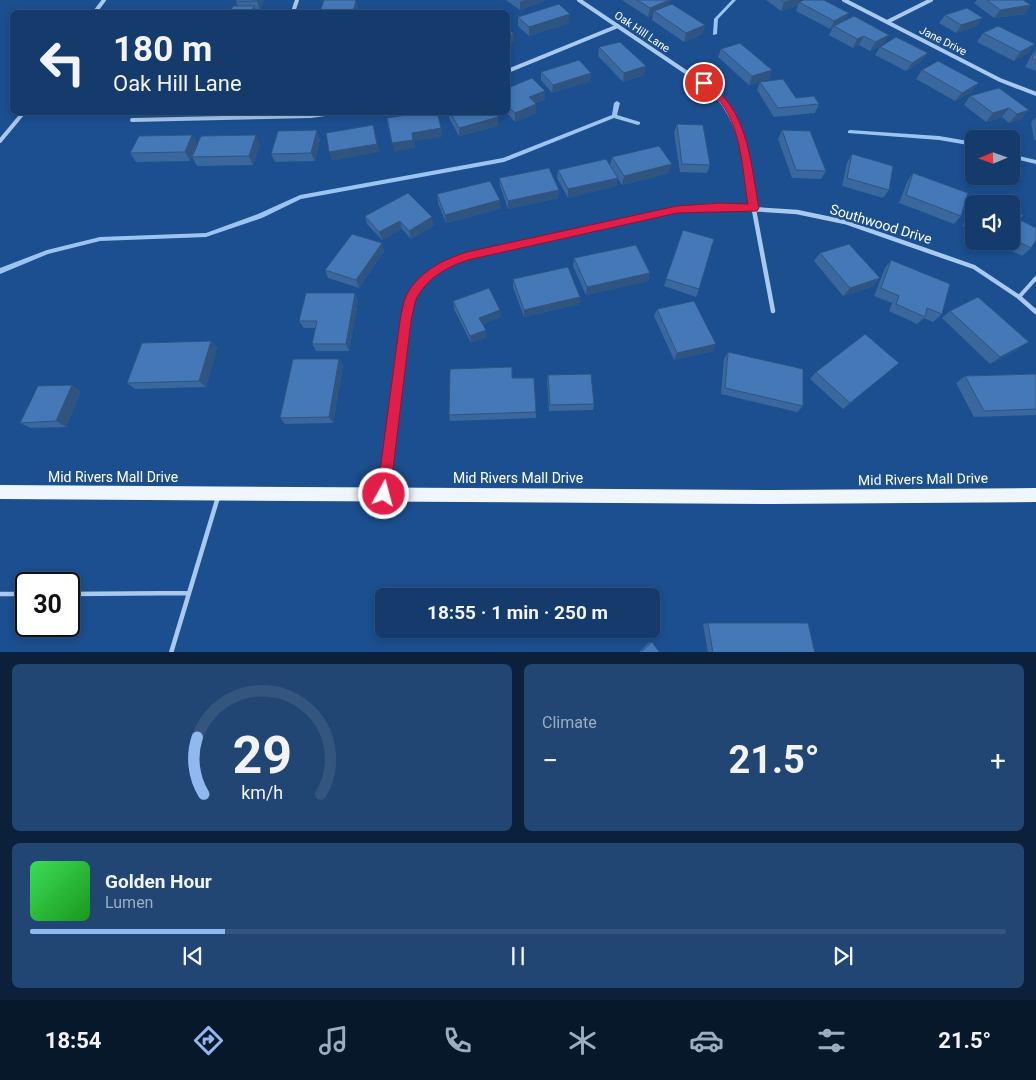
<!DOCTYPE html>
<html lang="en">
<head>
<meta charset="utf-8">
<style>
	:root { --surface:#143b6b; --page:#214673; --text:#f1f3f6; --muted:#9dadc1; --line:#33557e; --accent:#90b9f0 }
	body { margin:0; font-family:Roboto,sans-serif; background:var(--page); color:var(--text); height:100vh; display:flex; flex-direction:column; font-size:19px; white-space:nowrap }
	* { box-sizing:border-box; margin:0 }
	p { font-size:16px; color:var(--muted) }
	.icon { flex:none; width:28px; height:28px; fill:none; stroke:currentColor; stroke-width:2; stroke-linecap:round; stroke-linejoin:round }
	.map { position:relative; height:652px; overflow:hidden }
	.panel { display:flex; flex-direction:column; gap:12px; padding:12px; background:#0b203b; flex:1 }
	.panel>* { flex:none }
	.hud { position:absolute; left:10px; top:10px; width:500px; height:105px; border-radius:8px; box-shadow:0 2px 8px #0003,0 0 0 1px var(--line); background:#143b6b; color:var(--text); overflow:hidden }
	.needle { width:32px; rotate:268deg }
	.fabs { position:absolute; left:965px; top:130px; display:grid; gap:10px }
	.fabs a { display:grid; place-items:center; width:55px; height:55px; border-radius:8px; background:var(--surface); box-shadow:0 2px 8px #0003,0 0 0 1px var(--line); font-size:25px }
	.speed { position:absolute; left:15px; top:572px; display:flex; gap:10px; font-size:25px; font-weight:700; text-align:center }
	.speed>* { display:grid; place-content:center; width:65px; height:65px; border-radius:50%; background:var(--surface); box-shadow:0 2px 8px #0003,0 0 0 1px var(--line); line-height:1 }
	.speed .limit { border:2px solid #111; border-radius:8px; background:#fff; color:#111 }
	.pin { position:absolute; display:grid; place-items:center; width:42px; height:42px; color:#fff; margin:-21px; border:2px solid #fff; border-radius:50%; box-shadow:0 1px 5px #0007 }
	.me { position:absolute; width:55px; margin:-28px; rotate:7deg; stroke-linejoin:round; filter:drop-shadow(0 0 4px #0008) }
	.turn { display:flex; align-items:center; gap:18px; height:105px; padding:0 20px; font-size:22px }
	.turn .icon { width:65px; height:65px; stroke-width:2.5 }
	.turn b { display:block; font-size:35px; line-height:42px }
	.big { font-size:38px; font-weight:700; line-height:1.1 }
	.panel .tile { flex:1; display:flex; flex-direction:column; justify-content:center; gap:8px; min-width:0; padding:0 18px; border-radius:8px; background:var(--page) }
	.panel .dial { align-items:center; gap:0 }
	.dial svg { height:130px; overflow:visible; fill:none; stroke:var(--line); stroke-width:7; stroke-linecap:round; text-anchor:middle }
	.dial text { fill:var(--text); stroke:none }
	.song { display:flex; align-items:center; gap:15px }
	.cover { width:60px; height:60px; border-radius:8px; background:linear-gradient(135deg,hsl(130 70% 55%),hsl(120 70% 35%)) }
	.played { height:5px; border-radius:2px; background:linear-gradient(90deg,var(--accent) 20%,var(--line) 20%) }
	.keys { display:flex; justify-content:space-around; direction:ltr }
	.heat { display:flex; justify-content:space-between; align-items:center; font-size:28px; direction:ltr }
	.panel .tiles { flex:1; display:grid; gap:12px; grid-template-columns:1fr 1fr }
	.tile:last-child { grid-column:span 2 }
	.trip { position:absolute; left:375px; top:588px; width:285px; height:50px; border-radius:8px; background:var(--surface); box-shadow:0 2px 8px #0003,0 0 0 1px var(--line); font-weight:700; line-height:50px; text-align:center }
	.tab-bar { display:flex; height:80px; justify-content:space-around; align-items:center; background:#08182b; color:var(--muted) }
	.tab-bar .icon { width:35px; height:35px }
	.tab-bar .selected { color:var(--accent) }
	.tab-bar b { font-size:22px; color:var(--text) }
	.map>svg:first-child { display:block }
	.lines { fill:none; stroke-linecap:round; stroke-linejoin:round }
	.stream { fill:#9cc4f0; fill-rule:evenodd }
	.lane-far1 { stroke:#a9c9ee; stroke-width:4 }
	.lane { stroke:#a9c9ee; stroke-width:4.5 }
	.street-far2 { stroke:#a9c9ee; stroke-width:4 }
	.street-far1 { stroke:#a9c9ee; stroke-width:4.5 }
	.street { stroke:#a9c9ee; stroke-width:6 }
	.primary { fill:#f0f6ff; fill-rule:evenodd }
	.wall { fill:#3a679d }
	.shaded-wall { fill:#305480 }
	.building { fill:#4478b7; stroke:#305480 }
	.route { fill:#e11d48; stroke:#92132f }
	.labels { text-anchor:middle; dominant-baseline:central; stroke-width:5; stroke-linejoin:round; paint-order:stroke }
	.far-street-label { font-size:11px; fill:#fff; stroke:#1b4f8f }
	.street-label { font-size:14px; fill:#fff; stroke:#1b4f8f }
</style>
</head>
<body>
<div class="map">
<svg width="1036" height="653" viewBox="0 0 1036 653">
	<rect width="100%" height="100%" fill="#1b4f8f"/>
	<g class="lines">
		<path class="stream" d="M732,0H736L718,19L717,34L713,35L714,19Z
			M617,101L620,103L617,115L640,122V124L638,125L614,118L504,162L301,199L262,218L206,237L100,241L48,254L0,274V268L47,250L100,237L206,233L258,214L300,195L503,158L612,115L614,103Z
			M850,130L939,136L974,142V146L939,140L848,133V131Z
			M1011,154L1036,160V164L1011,158Z"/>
		<path class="lane-far1" d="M1019,297L1036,278"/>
		<path class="lane" d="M0,594H26
			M69,594L189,593
			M171,653L218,497"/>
		<path class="street-far2" d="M579,0L711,89C732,110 740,135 746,164
			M844,0L1000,80L1036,94
			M95,12L104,0
			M293,12L297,0
			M887,22L931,0
			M508,71L618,26
			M132,120L311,116L339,112
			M0,141L24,112"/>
		<path class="street-far1" d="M745,162L773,311
			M398,376C406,312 399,283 467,256L677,210L720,207L797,212L845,222L974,267L1019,297L1036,312"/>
		<path class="street" d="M384,493L398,375"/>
		<path class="primary" d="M0,485L772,490L1036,488V502L772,504L0,499Z"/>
	</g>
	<path class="wall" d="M264,0L260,10H255L238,6L236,2Z
		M506,0H544V1L520,10Z
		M622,0H670L668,5L705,25L702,34L684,42L652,20L653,15L648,17Z
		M766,0H800L797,6L781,11Z
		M977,0H1023L1025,14L994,18L974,3Z
		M799,2L849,13L845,21L884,43L870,51L859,45L853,48L829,35L833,27L830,29L796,11Z
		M945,15L977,26L956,33L939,23Z
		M518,17L569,23L529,36L518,26Z
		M983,33L1035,44L1028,53L1014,61L977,42Z
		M599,47L644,75L623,82L598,56Z
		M880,47L922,61L906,71L875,55Z
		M721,49L772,70L769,79L749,85L718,57Z
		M1036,49V71L1025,67L1031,56Z
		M922,70L972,92L955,101L916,79Z
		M541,72L590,81L552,93L541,80Z
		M760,82L796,98L819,104L815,113L774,117L757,90Z
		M508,88L545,100L535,103L536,104V113L515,122L506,112H508Z
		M999,88L1022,119L1009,123L1002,117L986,122L964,105L970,96Z
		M449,112H495L498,126L459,136L449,118Z
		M1036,117V140H1034L1031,122Z
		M677,124L710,165L707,173L680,172L674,133Z
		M782,130L826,171L821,179L792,178L778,139Z
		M192,135L197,143L190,161L136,162L130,153Z
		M320,139L315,161L275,162L271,154Z
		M260,144L253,165L197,166L192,157Z
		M852,154L889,190L883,198L842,186L847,163Z
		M612,157L669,173L622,185L617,177L618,178L616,186L568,198L557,178L558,170L610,165Z
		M913,173L961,216L954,224L899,203L907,182Z
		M499,178L559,190L558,198L508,209L500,186Z
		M437,194L500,209L446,223L438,203Z
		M974,208V232L962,226Z
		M1011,210L1020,220L1031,248L1022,256L992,241H1011Z
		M365,216L434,225L411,239L402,229L382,240L367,224Z
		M683,230L699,289L696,297L664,286Z
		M382,243L384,251L359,288L328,278L325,270Z
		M820,253L874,286L843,296L814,261Z
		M574,258L650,273L648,281L586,295L573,266Z
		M891,260L942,314L933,322L924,318L917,324L889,311L892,303L874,296L885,268Z
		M513,279L580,297L579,304L524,317L513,287Z
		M355,293L358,301L349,351H316L312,344L315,328H304L299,321Z
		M453,301L501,317L482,324L486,337L471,343L454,309Z
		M657,309L713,351L674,360L654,316Z
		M950,311L1019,349L990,364L942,318Z
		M211,341L217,348L206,387L135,389L127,383Z
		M728,352L803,406L797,412L721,394L724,359Z
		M339,359L343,366L333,423L285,424L280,418Z
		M899,363L843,409L810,379L816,372Z
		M1036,374V415L974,417L956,383L965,376Z
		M548,375L594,404L593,410L549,411L547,382Z
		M512,378L536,412V418L450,421L449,415Z
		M81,391L66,427L31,428L20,423Z
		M708,623L815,653H708L703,624Z
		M652,642L660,653H638L648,643Z"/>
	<path class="shaded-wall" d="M258,0H264L260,10L257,1Z
		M356,0L358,8L357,12H353Z
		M525,0H544V1L520,10V2Z
		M670,0L668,8L654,11L653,15L648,17L650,8Z
		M793,0H800L797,6L781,11L784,2Z
		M1031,5L1025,14L994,18L1000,10Z
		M254,6L256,12H251Z
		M849,13L845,22L834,26L830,29L834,21Z
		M570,14L569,23L529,36V27Z
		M983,18L977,26L956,33L961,25Z
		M705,25L702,34L684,42L686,33Z
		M514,34V42L508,45V36Z
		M889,35L884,43L870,51L875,42Z
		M864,36L859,45L853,48L857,39Z
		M1035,44L1028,53L1014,61L1020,52Z
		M928,53L922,61L906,71L912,63Z
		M646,66L644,75L623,82L624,73Z
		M772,70L769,79L749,85L752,76Z
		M591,73L590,81L552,93L553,85Z
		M979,83L972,92L955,101L962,93Z
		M545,91V100L529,106V97Z
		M536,104V113L515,122V113Z
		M1009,108L1002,117L986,122L993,113Z
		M1029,110L1022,119L1009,123L1017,114Z
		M498,117V126L459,136V128Z
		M373,125L380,152L332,161L329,152Z
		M441,128L442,137L414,141L415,148L394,152L392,143L412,133Z
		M317,130L320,139L315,161L311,153Z
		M192,135L197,143L190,161L185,152Z
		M256,135L260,144L253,165L249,156Z
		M672,164L669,173L622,185L624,176Z
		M618,178L616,186L568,198V189Z
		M559,190L558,198L508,209V201Z
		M500,200V209L446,223L445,215Z
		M432,217L434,225L411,239L409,231Z
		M400,221L402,229L382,240L379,232Z
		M382,243L384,251L359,288L356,280Z
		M650,273L648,281L586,295L587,287Z
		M880,278L874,286L843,296L850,288Z
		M355,293L358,301L349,351L346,344Z
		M580,297L579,304L524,317V310Z
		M500,310L501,317L480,325L479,318Z
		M486,330V337L471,343L470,336Z
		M211,341L217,348L206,387L199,381Z
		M1029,342L1019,349L990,364L1000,357Z
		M716,344L713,351L674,360L677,353Z
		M339,359L343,366L333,423L329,417Z
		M72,385L81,391L66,427L56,421Z"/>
	<path class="building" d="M237,0H258L257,1L236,2Z
		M324,0H356L353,12H320Z
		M637,0H669L650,8Z
		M781,0H793L784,2Z
		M804,0H824L849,13L834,21L799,2Z
		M987,0H1023L1031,5L1000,10Z
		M559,4L570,14L529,27L518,17Z
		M672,4L705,25L686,33L654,11Z
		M233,6H254L251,12H230Z
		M967,8L983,18L961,25L945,15Z
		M854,16L889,35L875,42L864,36L857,39L834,26Z
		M998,26L1035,44L1020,52L983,33Z
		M508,29L514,34L508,36Z
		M896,37L928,53L912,63L880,47Z
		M620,42L646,66L624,73L599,47Z
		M740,43L772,70L752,76L721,49Z
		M1036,50V60L1032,59Z
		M579,60L591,73L553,85L541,72Z
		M938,61L979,83L962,93L922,70Z
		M532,78L545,91L529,97L536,104L515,113L508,106V88Z
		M783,79L796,98L814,96L819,104L778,108L760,82Z
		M999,88L1029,110L1017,114L1009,108L993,113L970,96Z
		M427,112H437L441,128L412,133L413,140L392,143L387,118Z
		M450,112H495L498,117L459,128Z
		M677,124L703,125L710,165L682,164Z
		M373,125L377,144L329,152L326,133Z
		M317,130L311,153L271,154L278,131Z
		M782,130L810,131L826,171L796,170Z
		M192,135L185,152L130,153L139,136Z
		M256,135L249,156L192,157L201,136Z
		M659,146L672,164L624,176L612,157Z
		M852,154L893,166L889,190L847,178Z
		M606,159L618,178L568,189L558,170Z
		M549,168L559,190L508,201L499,178Z
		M913,173L968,193L961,216L906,195Z
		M490,181L500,200L445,215L437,194Z
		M408,193L432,217L409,231L400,221L379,232L365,216Z
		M984,197L999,204H979Z
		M1011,210L1023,215L1020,220L1036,228V240L1031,248L1011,238Z
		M974,212V220L970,218Z
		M683,230L714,239L699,289L666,279Z
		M352,234L382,243L356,280L325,270Z
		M849,244L880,278L850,288L820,253Z
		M636,245L650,273L587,287L574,258Z
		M891,260L950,284L942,314L927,308L925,317L896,304L899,296L881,288Z
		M568,267L580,297L524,310L513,279Z
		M489,288L500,310L479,318L486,330L470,336L453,301Z
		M306,293H355L346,344H312L317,321H299Z
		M978,297L1029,342L1000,357L950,311Z
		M694,301L716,344L677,353L657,309Z
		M865,334L899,363L850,403L816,372Z
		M211,341L199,381L127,383L142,343Z
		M728,352L803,369V406L725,388Z
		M293,359H339L329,417L280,418Z
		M512,367V378H534L536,412L449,415L450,369Z
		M591,374L594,404L550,405L548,375Z
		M1036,374V409L984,411L965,376Z
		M72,385L56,421L20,423L38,386Z
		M708,623H808L815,653H713Z
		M652,642L660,653H640Z"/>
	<path class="route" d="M701,82C707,81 710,84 714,88C749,115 751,167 759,208L757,211L677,213L468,260C447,267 429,277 417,297C414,304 413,313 411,321L390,494L388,499L384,501L379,499L377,494L400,321C402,312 403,302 407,294C421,270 443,260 467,252L677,206L720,203L748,204C742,170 742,124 716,97C712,93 706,89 701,85Z"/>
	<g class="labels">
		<g class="far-street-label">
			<text transform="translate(642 32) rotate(34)">Oak Hill Lane</text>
			<text transform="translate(943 41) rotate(27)">Jane Drive</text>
		</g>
		<g class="street-label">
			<text transform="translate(881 224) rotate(17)">Southwood Drive</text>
			<text x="113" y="477">Mid Rivers Mall Drive</text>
			<text x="518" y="478">Mid Rivers Mall Drive</text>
			<text transform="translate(923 479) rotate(-1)">Mid Rivers Mall Drive</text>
		</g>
	</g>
</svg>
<div class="fabs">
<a><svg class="needle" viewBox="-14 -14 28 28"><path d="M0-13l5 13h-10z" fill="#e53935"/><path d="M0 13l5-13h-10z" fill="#9dadc1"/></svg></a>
<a><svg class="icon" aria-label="sound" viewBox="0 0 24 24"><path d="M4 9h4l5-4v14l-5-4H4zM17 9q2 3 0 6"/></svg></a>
</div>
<div class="speed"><div class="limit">30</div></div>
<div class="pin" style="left:704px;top:83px;background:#d93025"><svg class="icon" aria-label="arrive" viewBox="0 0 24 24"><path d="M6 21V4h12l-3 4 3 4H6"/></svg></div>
<svg class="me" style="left:384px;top:494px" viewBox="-20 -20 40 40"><circle r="17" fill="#e11d48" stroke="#fff" stroke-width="3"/><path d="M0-11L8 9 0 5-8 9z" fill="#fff"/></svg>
<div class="trip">18:55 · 1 min · 250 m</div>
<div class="hud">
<div class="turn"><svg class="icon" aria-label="left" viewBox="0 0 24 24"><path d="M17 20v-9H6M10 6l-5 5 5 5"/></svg><div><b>180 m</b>Oak Hill Lane</div></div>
</div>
</div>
<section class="panel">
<div class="tiles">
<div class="tile dial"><svg viewBox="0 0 100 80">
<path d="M14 69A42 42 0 1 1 86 69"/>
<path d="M14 69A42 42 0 0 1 10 34" stroke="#90b9f0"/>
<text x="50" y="56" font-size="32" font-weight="700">29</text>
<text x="50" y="72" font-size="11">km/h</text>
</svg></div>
<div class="tile"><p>Climate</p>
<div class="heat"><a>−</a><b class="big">21.5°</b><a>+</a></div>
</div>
<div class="tile">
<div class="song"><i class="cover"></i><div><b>Golden Hour</b><p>Lumen</p></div></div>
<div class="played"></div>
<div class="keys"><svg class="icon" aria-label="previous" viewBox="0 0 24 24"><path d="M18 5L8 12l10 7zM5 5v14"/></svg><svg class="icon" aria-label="pause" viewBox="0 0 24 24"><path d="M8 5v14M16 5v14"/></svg><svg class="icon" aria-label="next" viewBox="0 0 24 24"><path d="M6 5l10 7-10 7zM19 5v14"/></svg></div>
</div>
</div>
</section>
<nav class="tab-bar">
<b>18:54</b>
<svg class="icon selected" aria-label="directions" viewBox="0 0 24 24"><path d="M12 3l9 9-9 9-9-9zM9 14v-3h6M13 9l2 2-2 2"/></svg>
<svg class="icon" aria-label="music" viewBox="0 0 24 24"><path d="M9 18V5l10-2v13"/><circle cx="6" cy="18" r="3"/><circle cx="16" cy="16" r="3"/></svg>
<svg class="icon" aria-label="phone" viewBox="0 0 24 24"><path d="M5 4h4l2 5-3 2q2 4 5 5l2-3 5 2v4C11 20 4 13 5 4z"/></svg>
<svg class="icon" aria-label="climate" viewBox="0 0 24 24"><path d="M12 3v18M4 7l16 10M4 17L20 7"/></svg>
<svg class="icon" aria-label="car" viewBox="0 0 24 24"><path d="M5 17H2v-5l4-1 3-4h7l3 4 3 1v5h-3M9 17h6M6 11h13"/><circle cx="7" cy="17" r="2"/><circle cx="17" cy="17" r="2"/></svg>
<svg class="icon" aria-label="filters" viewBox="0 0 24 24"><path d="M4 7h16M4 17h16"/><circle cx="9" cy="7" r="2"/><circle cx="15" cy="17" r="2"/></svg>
<b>21.5°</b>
</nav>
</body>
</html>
